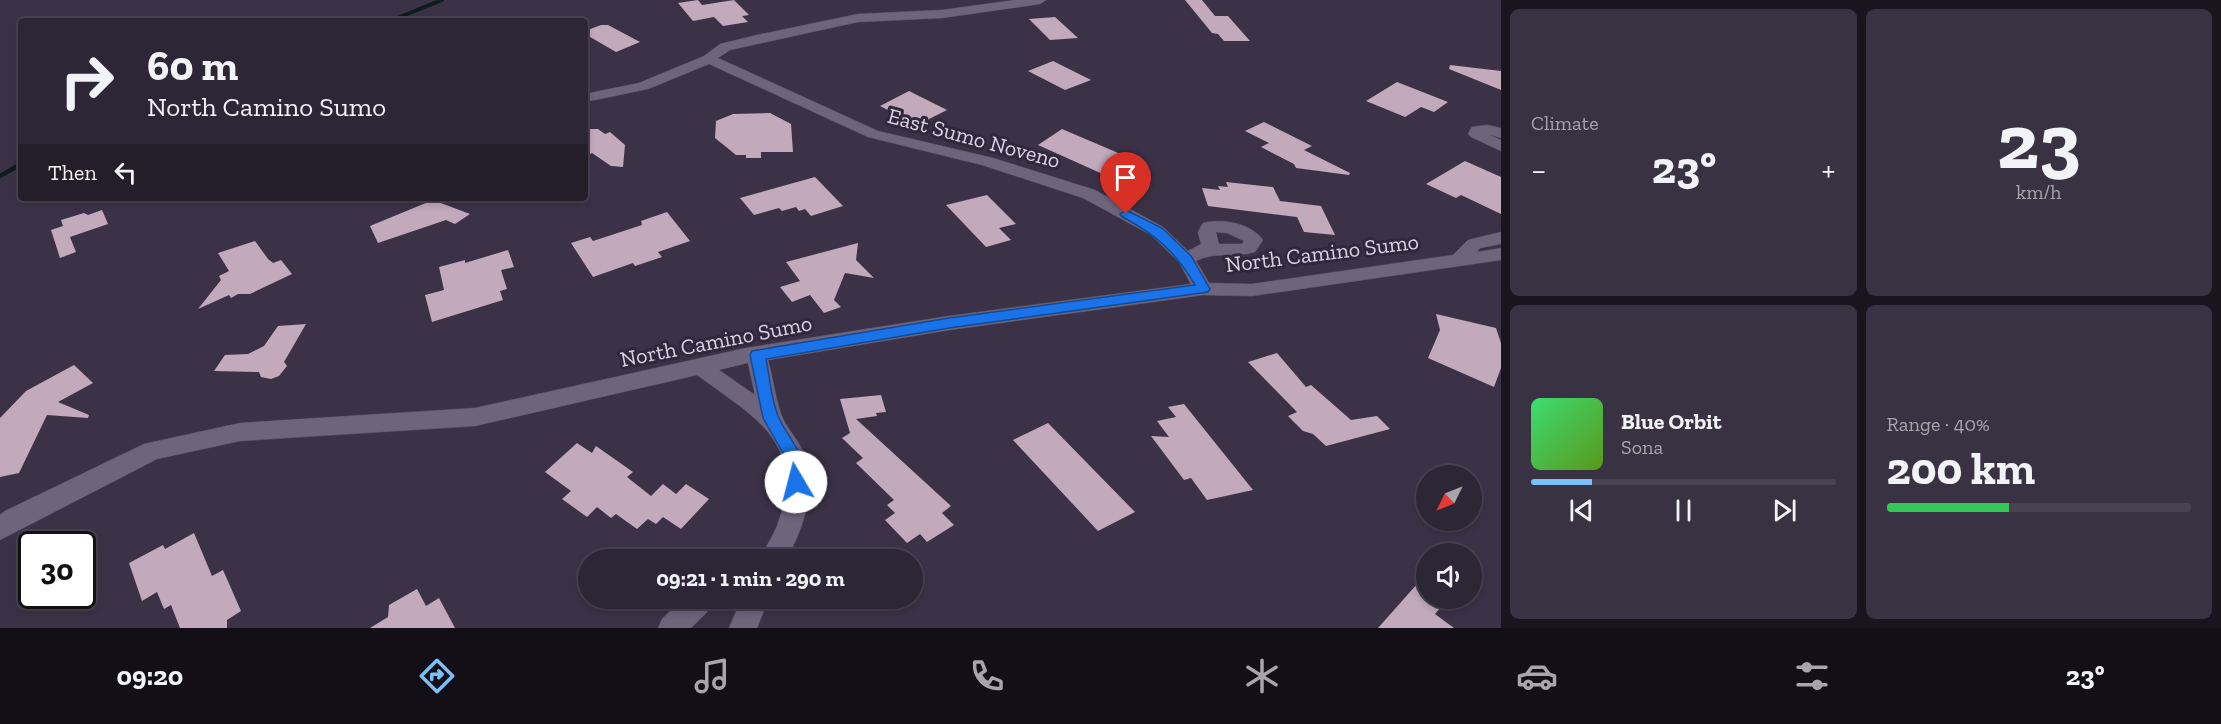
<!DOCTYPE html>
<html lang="en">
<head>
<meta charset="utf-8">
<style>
	:root { --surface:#2d2636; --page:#393242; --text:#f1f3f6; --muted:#a7a5ad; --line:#484351; --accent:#7bbef8 }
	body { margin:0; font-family:"Zilla Slab",serif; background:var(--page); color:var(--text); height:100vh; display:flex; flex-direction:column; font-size:22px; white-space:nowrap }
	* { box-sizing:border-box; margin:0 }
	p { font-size:20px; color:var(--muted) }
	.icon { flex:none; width:33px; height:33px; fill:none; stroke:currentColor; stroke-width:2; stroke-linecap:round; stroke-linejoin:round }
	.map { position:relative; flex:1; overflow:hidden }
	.drawer { display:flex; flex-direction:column; gap:9px; padding:9px; background:#19151e; width:720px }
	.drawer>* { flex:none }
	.hud { position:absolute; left:18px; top:18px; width:570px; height:183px; border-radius:6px; box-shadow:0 3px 9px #0003,0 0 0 2px var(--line); background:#2d2636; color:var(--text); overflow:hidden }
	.needle { width:39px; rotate:227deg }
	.tools { position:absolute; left:1416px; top:465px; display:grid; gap:12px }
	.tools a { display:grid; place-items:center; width:66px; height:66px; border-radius:50%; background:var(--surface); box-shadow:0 3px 9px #0003,0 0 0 2px var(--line); font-size:30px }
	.speed { position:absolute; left:18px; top:531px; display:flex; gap:12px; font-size:30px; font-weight:700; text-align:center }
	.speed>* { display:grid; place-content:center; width:78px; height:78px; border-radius:50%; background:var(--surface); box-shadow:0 3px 9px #0003,0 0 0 2px var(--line); line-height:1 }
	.speed .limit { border:3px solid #111; border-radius:9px; background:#fff; color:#111 }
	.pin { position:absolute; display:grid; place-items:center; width:51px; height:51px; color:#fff; margin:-62px -26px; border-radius:50% 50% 50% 0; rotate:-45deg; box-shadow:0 0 6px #0007 }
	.pin .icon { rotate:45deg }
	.me { position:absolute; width:66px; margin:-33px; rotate:352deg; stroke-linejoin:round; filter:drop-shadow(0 0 4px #0008) }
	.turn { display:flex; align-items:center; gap:21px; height:126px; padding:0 30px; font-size:27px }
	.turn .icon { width:78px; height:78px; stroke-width:2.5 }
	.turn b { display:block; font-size:42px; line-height:51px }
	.then { display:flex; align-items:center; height:57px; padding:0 30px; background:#0003; gap:12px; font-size:22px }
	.big { font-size:45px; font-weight:700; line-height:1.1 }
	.drawer .tile { flex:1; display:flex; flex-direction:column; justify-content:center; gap:9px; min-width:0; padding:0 21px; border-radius:9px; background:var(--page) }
	.drawer .dial { align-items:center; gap:0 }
	.dial b { font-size:78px; line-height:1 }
	.song { display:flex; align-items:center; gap:18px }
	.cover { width:72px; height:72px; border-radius:9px; background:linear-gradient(135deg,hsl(140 70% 55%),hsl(90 70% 35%)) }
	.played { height:6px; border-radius:3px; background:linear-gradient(90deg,var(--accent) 20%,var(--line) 20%) }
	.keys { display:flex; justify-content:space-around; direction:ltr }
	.heat { display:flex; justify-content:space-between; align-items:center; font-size:33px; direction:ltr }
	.charge { height:9px; border-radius:4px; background:linear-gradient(90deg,#34c759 40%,var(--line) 0) }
	.drawer .tiles { flex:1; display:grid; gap:9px; grid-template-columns:repeat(2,1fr) }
	.trip { position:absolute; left:578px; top:549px; width:345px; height:60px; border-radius:30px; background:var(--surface); box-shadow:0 3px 9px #0003,0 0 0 2px var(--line); font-weight:700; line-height:60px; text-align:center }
	.dock { display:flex; height:96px; justify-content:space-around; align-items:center; background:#120f16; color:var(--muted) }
	.dock .icon { width:42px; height:42px }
	.dock .current { color:var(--accent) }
	.dock b { font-size:27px; color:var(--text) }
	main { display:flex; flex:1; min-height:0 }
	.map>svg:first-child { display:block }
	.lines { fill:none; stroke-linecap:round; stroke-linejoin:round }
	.stream-far1 { stroke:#0c1d1e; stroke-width:4 }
	.stream { stroke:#0c1d1e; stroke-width:4.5 }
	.building { fill:#c2a9bc }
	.minor-casing { stroke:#564e60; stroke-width:1 }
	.minor { fill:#6e647c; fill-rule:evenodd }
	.route { fill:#1a73e8; stroke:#114b97; stroke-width:1.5 }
	.labels { text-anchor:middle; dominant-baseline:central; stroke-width:6; stroke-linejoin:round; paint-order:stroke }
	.street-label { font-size:22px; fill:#dad4e2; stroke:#31283d }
</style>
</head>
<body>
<main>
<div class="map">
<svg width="1501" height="628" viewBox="0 0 1501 628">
	<rect width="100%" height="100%" fill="#3c3248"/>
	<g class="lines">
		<path class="stream-far1" d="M390,21L442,0"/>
		<path class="stream" d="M0,176L21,164"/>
	</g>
	<path class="building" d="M698,0L702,5L734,0L749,15L742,16L748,22L723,26L714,17L693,21L678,3Z
		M1185,0H1202L1215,16H1228L1250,41H1224L1218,34L1212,33Z
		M1055,17L1078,38L1050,40L1029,19Z
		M601,25H608L640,42L616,52L585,34V31Z
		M1053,61L1091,80L1065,90L1028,71Z
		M1450,65L1501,71V90L1449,69Z
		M1397,82L1420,91L1448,102L1434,112L1421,107L1405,117L1366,101Z
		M909,91L947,110L917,125L880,106Z
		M770,113L791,124L793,152H761V158H746V155H736L715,138L716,121L733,114Z
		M1264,122L1312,146L1304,150L1350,173L1349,175L1296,168L1294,164L1261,147L1269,143L1245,131Z
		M585,129H598L605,134L610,132L625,145L623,167L611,166L592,153L585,157Z
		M1062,129L1130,158L1107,176L1038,145Z
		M1465,161L1501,177V214L1461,195L1456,198L1426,184Z
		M815,177L843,206L811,216L805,209L799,211L796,207L782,211L779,208L754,215L740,198Z
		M1226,182L1273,187L1280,201L1321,206L1335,235L1304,232L1297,217L1208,206L1202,188L1220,190L1218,186L1228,187Z
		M987,195L1016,224L999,228L1011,240L986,247L946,205Z
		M433,200L470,214L455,224L446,220L378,243L370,226Z
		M102,210L108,224L70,237L76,252L60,258L51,230L63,226L61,220L84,213L88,215Z
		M667,212L690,241L658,252L662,257L635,266L633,263L593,277L571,243L590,237L593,241L642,225L641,221Z
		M255,241L268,259L273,263L281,260L292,274L250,294H238L231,298L229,295L198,309L221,280L219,276L229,271L218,253Z
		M858,243L856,260L874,278L845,273L834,300L841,307L824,313L810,295L792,302L780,287L800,281L786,262Z
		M508,250L514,267L501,270L507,289L500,291L503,300L432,322L425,295L444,290L439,267L465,260V263Z
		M1436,314L1496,328L1501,343V368L1494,387L1428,358L1440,330Z
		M306,324L284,362L287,366L279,376L271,379L261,377L259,372L214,371L225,355L248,354L264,346L278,326Z
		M1277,353L1306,387L1311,385L1351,420L1377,416L1390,429L1326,446L1313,434L1303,431L1288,416L1297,412L1248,362Z
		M74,365L93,383L58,402L89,415L88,418L47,415L19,473L0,477V418L26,391Z
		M881,395L886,412L876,413L877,416L856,419L951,506L942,513L954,525L927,542L920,534L907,543L885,520L895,513L887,505L894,500L856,463L863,458L842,438L850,433L840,399Z
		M1184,404L1253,490L1207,500L1191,478L1184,480L1151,436L1169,437L1157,421L1176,417L1168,407Z
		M1048,423L1135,512L1098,531L1013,440Z
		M577,443L592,453L596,446L633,472L627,477L651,496L663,484L676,494L686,484L709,499L681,529L663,517L656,524L648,519L637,529L616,514L611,518L597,507L587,517L562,499L571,491L545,472Z
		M194,533L212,576L223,570L241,611L227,620V628H180L171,605L164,609L157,592L142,601L129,563L163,545L165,549Z
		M1426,574V598H1449L1435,614L1454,628H1378Z
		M417,589L426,606L439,598L455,628H370L388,617L389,605Z"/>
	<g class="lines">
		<defs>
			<path id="minor" d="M1015,0H1046L1040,4L942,18L858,22L730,50L718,58L878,131L993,158L1095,190L1163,227L1188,251L1201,244L1198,232L1203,223C1222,218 1251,223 1263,240L1255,252C1235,258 1215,251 1196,261L1209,283L1252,284L1453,255L1468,240L1501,232V244L1480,248L1477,252L1501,248V260L1252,296L1203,295L949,330L768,360C773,378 775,396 781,414C786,428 798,439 804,453C818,488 803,529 786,560H759C765,548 772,538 777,526C808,442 755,418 697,375L475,426L240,441L157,459L0,540V515L5,511L144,444L240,423L475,408L746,348L949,316L1191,284L1179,262L1151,235L1083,198L982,165L868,137L709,64L648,89L585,102V94L639,83L704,56L720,44L757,35L858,14L942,10ZM1216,232L1227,233L1244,241L1242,244H1219ZM748,363L755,395L719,370Z
				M1487,125L1501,128V138L1488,134L1501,140V151L1471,137L1468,134L1472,127Z
				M684,598H716L712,607L691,628H658L662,619Z
				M742,598H769L757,628H729Z"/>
		</defs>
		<use href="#minor" class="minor-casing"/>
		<use href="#minor" class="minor"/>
	</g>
	<path class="route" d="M1126,210L1162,228L1191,256L1210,289L1208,292L949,328L766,359C770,378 771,401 779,418C788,439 814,462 801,487L796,489L790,487L787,482V460L763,418L750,355L752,351L949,318L1195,285C1175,251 1156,235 1121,216L1120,214Z"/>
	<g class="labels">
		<g class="street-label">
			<text transform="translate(974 138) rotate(15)">East Sumo Noveno</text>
			<text transform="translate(1322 253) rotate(-7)">North Camino Sumo</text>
			<text transform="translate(716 341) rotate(-11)">North Camino Sumo</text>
		</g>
	</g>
</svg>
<div class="tools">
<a><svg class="needle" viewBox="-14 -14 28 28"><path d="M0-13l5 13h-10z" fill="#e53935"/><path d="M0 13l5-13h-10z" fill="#a7a5ad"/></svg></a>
<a><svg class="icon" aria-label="sound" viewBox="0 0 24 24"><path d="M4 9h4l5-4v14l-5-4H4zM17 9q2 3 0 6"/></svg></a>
</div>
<div class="speed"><div class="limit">30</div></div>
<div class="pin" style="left:1126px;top:214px;background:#d93025"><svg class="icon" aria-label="arrive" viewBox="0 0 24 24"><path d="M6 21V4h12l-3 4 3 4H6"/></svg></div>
<svg class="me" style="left:796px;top:482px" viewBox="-20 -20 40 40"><circle r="19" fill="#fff"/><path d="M0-13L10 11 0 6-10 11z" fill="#1a73e8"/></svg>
<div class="trip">09:21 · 1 min · 290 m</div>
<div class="hud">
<div class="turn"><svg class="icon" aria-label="right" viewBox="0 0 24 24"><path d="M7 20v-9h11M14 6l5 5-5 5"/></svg><div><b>60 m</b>North Camino Sumo</div></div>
<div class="then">Then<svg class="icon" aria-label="left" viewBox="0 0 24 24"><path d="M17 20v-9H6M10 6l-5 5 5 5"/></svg></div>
</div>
</div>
<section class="drawer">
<div class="tiles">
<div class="tile"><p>Climate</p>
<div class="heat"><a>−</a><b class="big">23°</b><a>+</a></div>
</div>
<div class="tile dial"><b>23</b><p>km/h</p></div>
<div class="tile">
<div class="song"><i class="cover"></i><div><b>Blue Orbit</b><p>Sona</p></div></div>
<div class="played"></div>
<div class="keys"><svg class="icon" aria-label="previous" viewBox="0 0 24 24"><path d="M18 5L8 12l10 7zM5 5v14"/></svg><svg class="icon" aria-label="pause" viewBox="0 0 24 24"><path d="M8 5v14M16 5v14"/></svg><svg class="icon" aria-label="next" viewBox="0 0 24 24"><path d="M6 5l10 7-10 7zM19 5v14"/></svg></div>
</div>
<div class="tile"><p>Range · 40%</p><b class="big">200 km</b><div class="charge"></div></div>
</div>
</section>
</main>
<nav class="dock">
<b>09:20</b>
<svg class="icon current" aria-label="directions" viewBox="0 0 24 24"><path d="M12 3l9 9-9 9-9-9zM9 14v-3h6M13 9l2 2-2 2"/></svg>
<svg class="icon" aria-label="music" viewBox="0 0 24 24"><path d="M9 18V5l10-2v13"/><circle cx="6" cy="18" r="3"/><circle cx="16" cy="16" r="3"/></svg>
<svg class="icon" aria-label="phone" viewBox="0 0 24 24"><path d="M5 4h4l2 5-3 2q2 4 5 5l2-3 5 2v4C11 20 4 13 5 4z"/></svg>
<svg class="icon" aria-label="climate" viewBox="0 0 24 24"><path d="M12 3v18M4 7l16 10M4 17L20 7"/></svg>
<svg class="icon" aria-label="car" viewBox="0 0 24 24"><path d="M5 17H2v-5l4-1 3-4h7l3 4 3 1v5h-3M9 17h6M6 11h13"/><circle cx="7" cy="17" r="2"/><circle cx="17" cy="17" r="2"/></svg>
<svg class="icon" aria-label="filters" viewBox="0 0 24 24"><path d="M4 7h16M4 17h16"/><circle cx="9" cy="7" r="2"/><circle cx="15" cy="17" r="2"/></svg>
<b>23°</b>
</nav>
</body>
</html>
